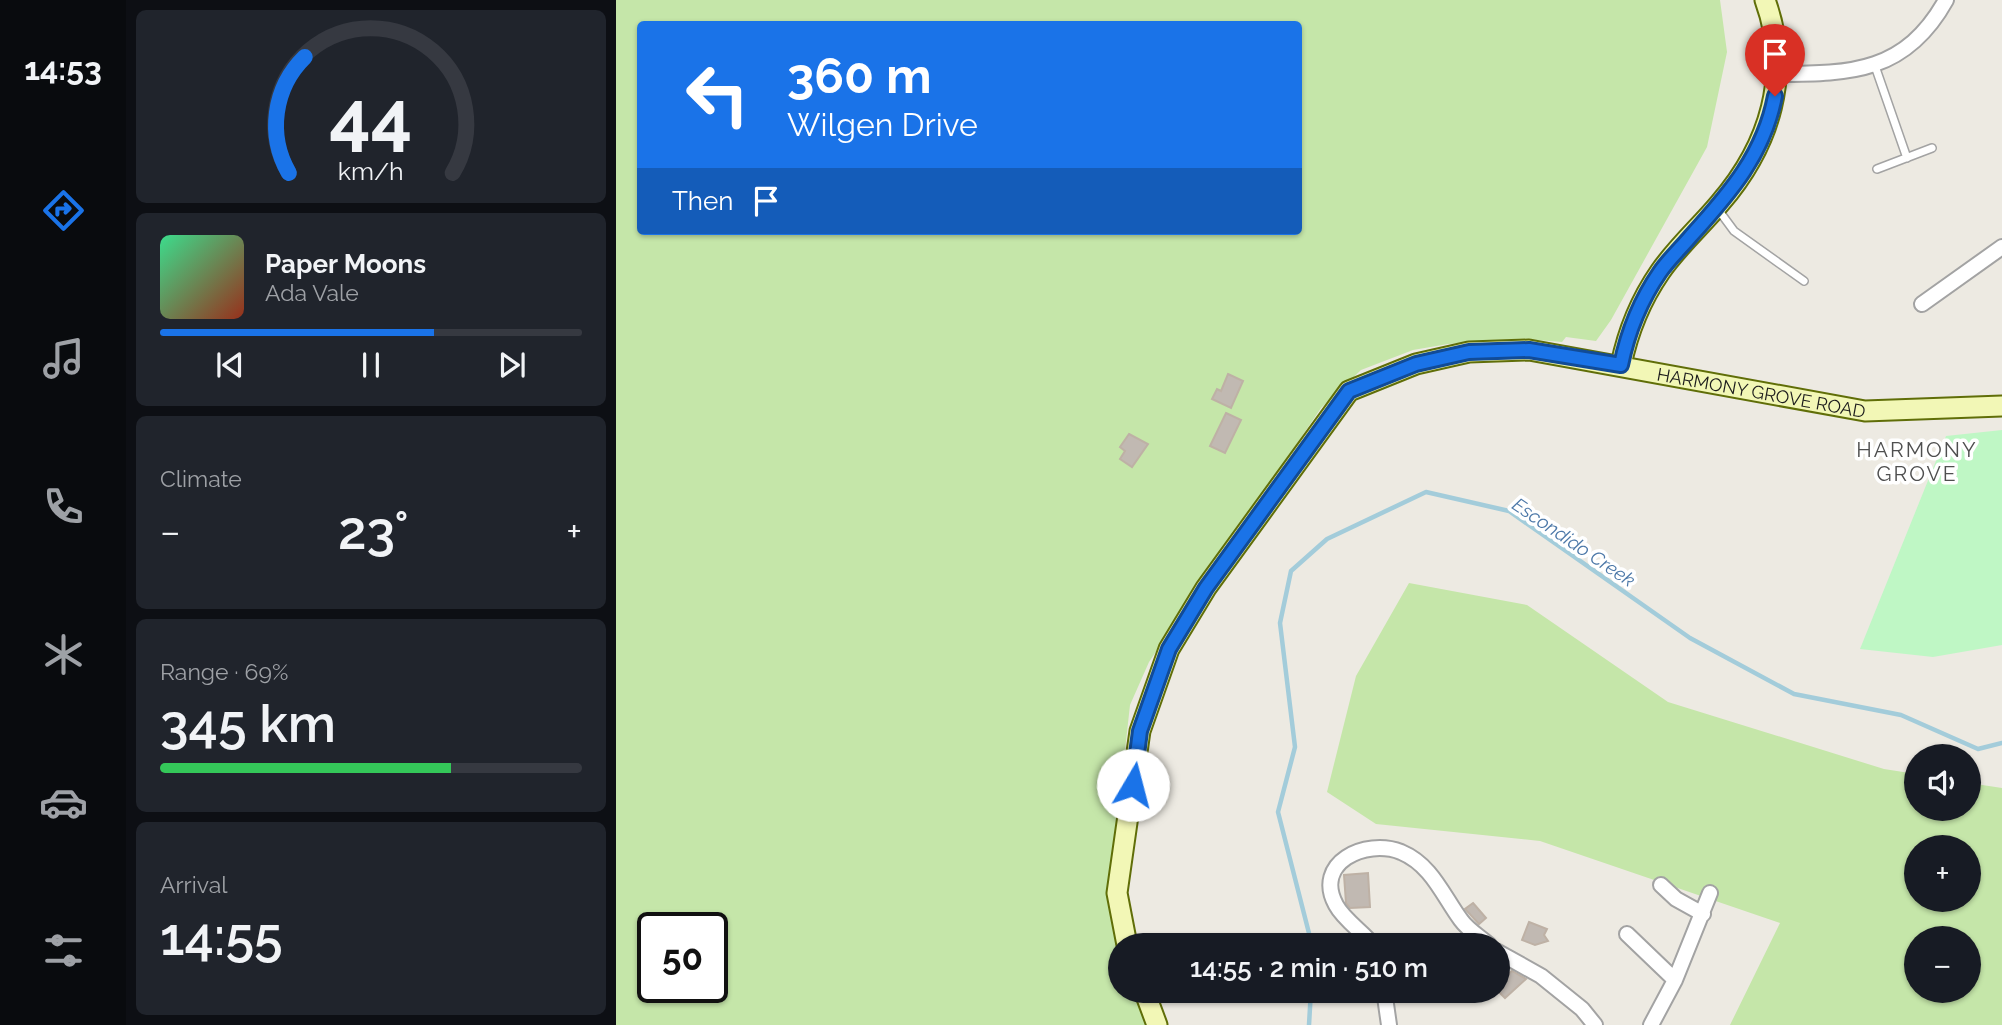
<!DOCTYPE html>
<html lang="en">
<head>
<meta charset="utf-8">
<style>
	:root { --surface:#171b24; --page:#20242c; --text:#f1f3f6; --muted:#9ea1a6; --line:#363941; --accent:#1a73e8 }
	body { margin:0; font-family:Raleway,sans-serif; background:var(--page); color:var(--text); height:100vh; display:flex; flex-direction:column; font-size:26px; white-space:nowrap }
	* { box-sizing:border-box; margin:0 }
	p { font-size:23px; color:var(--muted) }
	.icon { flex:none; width:38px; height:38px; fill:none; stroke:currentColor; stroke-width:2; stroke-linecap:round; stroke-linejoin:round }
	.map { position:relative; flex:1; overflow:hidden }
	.panel { display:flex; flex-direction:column; gap:10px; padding:10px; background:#0d0f14; width:490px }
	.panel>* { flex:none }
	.guide { position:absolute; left:21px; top:21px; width:665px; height:214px; border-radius:7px; box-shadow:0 2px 5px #0004; background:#1a73e8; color:#fff; overflow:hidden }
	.buttons { position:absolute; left:1288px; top:744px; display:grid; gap:14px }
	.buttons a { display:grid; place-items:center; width:77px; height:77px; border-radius:50%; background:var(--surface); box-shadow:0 2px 5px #0004; font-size:35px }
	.speed { position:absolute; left:21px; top:912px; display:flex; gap:14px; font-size:35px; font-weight:700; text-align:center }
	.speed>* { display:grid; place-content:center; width:91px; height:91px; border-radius:50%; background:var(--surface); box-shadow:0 2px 5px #0004; line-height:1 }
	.speed .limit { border:4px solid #111; border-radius:10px; background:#fff; color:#111 }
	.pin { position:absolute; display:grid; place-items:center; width:60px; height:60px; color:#fff; margin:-72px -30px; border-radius:50% 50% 50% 0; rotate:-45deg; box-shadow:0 0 7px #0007 }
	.pin .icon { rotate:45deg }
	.me { position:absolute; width:77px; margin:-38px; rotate:8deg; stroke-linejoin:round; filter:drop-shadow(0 0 5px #0008) }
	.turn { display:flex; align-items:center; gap:24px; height:147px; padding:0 35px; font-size:32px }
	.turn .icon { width:91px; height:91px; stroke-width:2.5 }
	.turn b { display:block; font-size:49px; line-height:60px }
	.then { display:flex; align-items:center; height:66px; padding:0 35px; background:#0003; gap:14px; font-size:26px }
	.big { font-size:52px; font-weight:600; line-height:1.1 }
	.panel .card { flex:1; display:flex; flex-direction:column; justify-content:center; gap:10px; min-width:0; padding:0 24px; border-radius:10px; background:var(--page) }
	.panel .dial { align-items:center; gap:0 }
	.dial svg { height:182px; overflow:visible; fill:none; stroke:var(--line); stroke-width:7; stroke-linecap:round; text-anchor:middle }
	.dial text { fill:var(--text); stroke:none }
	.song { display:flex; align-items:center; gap:21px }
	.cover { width:84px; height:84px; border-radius:10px; background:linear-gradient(135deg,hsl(150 70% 55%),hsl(10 70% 35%)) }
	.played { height:7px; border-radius:4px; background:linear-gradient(90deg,var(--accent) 65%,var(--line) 65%) }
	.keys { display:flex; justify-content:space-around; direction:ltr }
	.heat { display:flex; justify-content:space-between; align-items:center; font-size:38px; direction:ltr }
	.charge { height:10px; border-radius:5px; background:linear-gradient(90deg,#34c759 69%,var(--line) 0) }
	.trip { position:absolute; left:492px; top:933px; width:402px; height:70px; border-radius:35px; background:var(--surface); box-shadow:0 2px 5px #0004; font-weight:600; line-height:70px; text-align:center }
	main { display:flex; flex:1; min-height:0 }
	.tabs { display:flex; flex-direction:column; width:126px; justify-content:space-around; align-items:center; background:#090b0e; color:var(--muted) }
	.tabs .icon { width:49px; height:49px }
	.tabs .selected { color:var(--accent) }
	.tabs b { font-size:32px; color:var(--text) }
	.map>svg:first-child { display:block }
	.grass { fill:#c5e6a9; fill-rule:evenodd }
	.park { fill:#bff7c5 }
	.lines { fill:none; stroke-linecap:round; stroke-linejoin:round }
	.stream { stroke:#a3ccda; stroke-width:4.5 }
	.building { fill:#c1b9b2; stroke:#beb1a5; stroke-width:2 }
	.lane-casing { stroke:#a3a3a3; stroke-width:10 }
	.street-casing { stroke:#a3a3a3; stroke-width:18 }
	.secondary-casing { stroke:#606e08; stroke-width:23 }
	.lane { stroke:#fff; stroke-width:7 }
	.street { stroke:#fff; stroke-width:14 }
	.secondary { stroke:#f2f7b6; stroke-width:19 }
	.route-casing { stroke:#114b97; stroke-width:18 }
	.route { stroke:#1a73e8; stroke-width:12 }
	.labels { text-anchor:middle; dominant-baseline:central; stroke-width:7; stroke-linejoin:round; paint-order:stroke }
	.street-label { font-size:18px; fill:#1c1c1c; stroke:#fff }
	.water-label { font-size:19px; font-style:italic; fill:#4c78a8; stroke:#fff }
	.quarter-label { font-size:21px; letter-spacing:2px; fill:#4f4f4f; stroke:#fff }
</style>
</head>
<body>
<main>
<nav class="tabs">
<b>14:53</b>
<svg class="icon selected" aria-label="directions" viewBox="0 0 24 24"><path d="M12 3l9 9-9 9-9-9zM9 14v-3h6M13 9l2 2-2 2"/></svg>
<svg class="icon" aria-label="music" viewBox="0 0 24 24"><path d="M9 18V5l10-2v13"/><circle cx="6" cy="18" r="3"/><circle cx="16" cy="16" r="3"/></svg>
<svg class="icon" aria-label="phone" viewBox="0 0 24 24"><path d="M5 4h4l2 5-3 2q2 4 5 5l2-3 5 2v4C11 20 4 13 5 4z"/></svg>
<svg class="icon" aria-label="climate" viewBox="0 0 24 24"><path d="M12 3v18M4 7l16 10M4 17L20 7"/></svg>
<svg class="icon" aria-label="car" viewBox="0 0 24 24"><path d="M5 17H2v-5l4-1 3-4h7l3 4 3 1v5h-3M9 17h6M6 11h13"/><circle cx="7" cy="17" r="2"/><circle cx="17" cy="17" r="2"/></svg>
<svg class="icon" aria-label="filters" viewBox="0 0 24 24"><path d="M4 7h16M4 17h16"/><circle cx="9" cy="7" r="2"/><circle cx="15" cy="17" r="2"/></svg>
</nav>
<section class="panel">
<div class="card dial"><svg viewBox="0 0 100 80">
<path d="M14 69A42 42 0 1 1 86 69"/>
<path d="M14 69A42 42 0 0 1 21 18" stroke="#1a73e8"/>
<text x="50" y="56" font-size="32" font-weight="700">44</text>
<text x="50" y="72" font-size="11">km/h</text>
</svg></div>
<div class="card">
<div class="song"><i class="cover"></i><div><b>Paper Moons</b><p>Ada Vale</p></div></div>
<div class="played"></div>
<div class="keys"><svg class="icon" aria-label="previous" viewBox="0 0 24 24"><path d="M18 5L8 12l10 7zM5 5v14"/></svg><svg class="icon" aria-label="pause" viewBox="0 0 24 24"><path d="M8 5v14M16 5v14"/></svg><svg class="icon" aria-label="next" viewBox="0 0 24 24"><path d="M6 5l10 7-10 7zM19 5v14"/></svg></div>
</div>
<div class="card"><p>Climate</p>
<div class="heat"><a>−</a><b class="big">23°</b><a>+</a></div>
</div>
<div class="card"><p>Range · 69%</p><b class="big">345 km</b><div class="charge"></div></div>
<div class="card"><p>Arrival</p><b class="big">14:55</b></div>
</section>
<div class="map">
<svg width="1386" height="1025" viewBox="0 0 1386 1025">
	<rect width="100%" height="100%" fill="#edeae2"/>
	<path class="grass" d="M0,0H1104L1111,52L1091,147L995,320L980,341L950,337L946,342L909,339L832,344L797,350L745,370L705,408L533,662L514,705L496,868L494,914L504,962V990L516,991L531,1025H0ZM24,24H682V231H24ZM37,928H96V987H37Z
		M793,583L911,605L1052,702L1268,769L1300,774V808H1353V783L1386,788V1025H1114L1164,923L924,841L760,824L711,792L740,676ZM1300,847H1353V900H1300ZM1300,938H1353V990H1300Z"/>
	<path class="park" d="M1386,430V645L1317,657L1244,649L1330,436Z"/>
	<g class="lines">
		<path class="stream" d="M696,945L662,812L679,747L664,623L675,571L711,539L810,492L893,511L1074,638L1178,694L1285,715L1362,749L1386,743
			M693,1025L695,990"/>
	</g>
	<path class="building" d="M612,374L627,381L615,408L596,399L601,389L605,391Z
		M610,413L625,420L609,453L594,446Z
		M513,434L532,444L516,467L504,459L509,451L504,447Z
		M752,873L754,907L734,908L730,903L728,875Z
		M857,903L870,918L863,924L849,909Z
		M913,922L931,929L928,935L932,941L919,945L906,940Z
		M882,965L891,975L896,971L910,979L889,998L882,991Z"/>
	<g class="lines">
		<defs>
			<path id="lane" d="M1259,66L1291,158
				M1261,169L1316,148
				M1101,208L1118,231L1188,281"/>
			<path id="street" d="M1162,74C1236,74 1290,72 1330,0
				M1306,304L1386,247
				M1045,885L1060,899L1087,914
				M1011,934L1059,980
				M757,945C747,932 728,920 720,905C697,863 749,838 785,852C816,865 827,896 845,920C852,930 864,937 873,945
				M882,952L925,976L966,1009L979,1025
				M768,990L773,1025
				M1035,1025L1059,980L1094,893"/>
			<g id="secondary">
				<path d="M1005,365C1012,331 1024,301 1044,272C1061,247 1085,226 1104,203C1154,145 1176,74 1149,0"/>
				<path id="s1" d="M511,945L501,893L524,731L553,649L590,588L733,391L800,364L853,352L913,350L1249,411L1386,406"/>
				<path d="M528,990L541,1025"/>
			</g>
		</defs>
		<use href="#lane" class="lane-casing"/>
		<use href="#street" class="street-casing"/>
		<use href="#secondary" class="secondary-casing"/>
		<use href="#lane" class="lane"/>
		<use href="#street" class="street"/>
		<use href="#secondary" class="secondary"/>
	</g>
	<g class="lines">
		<defs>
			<path id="route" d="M517,785L524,731L553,649L590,588L733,391L800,364L853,352L913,350L1005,365C1012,331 1024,301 1044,272C1053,259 1065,248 1075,236C1114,193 1148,154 1159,96"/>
		</defs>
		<use href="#route" class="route-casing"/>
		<use href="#route" class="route"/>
	</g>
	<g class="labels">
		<g class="street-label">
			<text stroke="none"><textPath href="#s1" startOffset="1041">HARMONY GROVE ROAD</textPath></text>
		</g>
		<g class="water-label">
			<text transform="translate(958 542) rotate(34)">Escondido Creek</text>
		</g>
		<g class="quarter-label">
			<text x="1301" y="449">HARMONY<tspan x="1301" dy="24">GROVE</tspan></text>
		</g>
	</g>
</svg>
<div class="buttons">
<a><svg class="icon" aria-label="sound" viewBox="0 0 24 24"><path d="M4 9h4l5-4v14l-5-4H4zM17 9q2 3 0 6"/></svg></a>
<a>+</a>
<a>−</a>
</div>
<div class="speed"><div class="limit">50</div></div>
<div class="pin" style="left:1159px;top:96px;background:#d93025"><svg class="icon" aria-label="arrive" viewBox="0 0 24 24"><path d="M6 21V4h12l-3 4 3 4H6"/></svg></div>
<svg class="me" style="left:517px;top:785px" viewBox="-20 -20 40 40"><circle r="19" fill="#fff"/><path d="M0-13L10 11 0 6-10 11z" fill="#1a73e8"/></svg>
<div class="trip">14:55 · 2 min · 510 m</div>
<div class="guide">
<div class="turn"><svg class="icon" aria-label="left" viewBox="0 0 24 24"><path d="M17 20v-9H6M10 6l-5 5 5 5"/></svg><div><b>360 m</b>Wilgen Drive</div></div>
<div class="then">Then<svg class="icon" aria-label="arrive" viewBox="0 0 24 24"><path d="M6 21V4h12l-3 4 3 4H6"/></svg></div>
</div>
</div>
</main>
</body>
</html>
